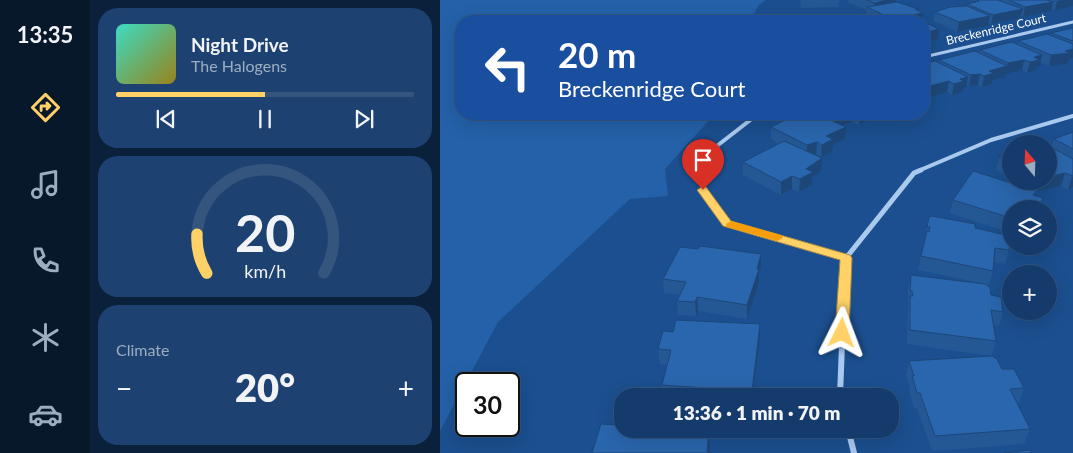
<!DOCTYPE html>
<html lang="en">
<head>
<meta charset="utf-8">
<style>
	:root { --surface:#143b6b; --page:#1d4271; --text:#f1f3f6; --muted:#9dadc1; --line:#33557e; --accent:#ffd166 }
	body { margin:0; font-family:Lato,sans-serif; background:var(--page); color:var(--text); height:100vh; display:flex; flex-direction:column; font-size:19px; white-space:nowrap }
	* { box-sizing:border-box; margin:0 }
	p { font-size:16px; color:var(--muted) }
	.icon { flex:none; width:28px; height:28px; fill:none; stroke:currentColor; stroke-width:2; stroke-linecap:round; stroke-linejoin:round }
	.map { position:relative; flex:1; overflow:hidden }
	.drawer { display:flex; flex-direction:column; gap:8px; padding:8px; background:#0b203b; width:350px }
	.drawer>* { flex:none }
	.hud { position:absolute; left:15px; top:15px; width:475px; height:105px; border-radius:20px; box-shadow:0 5px 20px #0002,0 0 0 1px var(--line); background:#1a4fa0; color:#fff; overflow:hidden }
	.needle { width:32px; rotate:341deg }
	.tools { position:absolute; left:562px; top:135px; display:grid; gap:10px }
	.tools a { display:grid; place-items:center; width:55px; height:55px; border-radius:50%; background:var(--surface); box-shadow:0 5px 20px #0002,0 0 0 1px var(--line); font-size:25px }
	.speed { position:absolute; left:15px; top:372px; display:flex; gap:10px; font-size:25px; font-weight:700; text-align:center }
	.speed>* { display:grid; place-content:center; width:65px; height:65px; border-radius:50%; background:var(--surface); box-shadow:0 5px 20px #0002,0 0 0 1px var(--line); line-height:1 }
	.speed .limit { border:2px solid #111; border-radius:8px; background:#fff; color:#111 }
	.pin { position:absolute; display:grid; place-items:center; width:42px; height:42px; color:#fff; margin:-51px -21px; border-radius:50% 50% 50% 0; rotate:-45deg; box-shadow:0 0 5px #0007 }
	.pin .icon { rotate:45deg }
	.me { position:absolute; width:55px; margin:-28px; rotate:3deg; stroke-linejoin:round; filter:drop-shadow(0 0 4px #0008) }
	.turn { display:flex; align-items:center; gap:18px; height:105px; padding:0 20px; font-size:22px }
	.turn .icon { width:65px; height:65px; stroke-width:2.5 }
	.turn b { display:block; font-size:35px; line-height:42px }
	.big { font-size:38px; font-weight:800; line-height:1.1 }
	.drawer .card { flex:1; display:flex; flex-direction:column; justify-content:center; gap:8px; min-width:0; padding:0 18px; border-radius:20px; background:var(--page) }
	.drawer .dial { align-items:center; gap:0 }
	.dial svg { height:130px; overflow:visible; fill:none; stroke:var(--line); stroke-width:7; stroke-linecap:round; text-anchor:middle }
	.dial text { fill:var(--text); stroke:none }
	.song { display:flex; align-items:center; gap:15px }
	.cover { width:60px; height:60px; border-radius:8px; background:linear-gradient(135deg,hsl(170 70% 55%),hsl(50 70% 35%)) }
	.played { height:5px; border-radius:2px; background:linear-gradient(90deg,var(--accent) 50%,var(--line) 50%) }
	.keys { display:flex; justify-content:space-around; direction:ltr }
	.heat { display:flex; justify-content:space-between; align-items:center; font-size:28px; direction:ltr }
	.trip { position:absolute; left:174px; top:388px; width:285px; height:50px; border-radius:20px; background:var(--surface); box-shadow:0 5px 20px #0002,0 0 0 1px var(--line); font-weight:800; line-height:50px; text-align:center }
	main { display:flex; flex:1; min-height:0 }
	.menu { display:flex; flex-direction:column; width:90px; justify-content:space-around; align-items:center; background:#08182b; color:var(--muted) }
	.menu .icon { width:35px; height:35px }
	.menu .active { color:var(--accent) }
	.menu b { font-size:22px; color:var(--text) }
	.map>svg:first-child { display:block }
	.green { fill:#2461a8 }
	.lines { fill:none; stroke-linecap:round; stroke-linejoin:round }
	.street-far3 { stroke:#a9c9ee; stroke-width:3 }
	.street-far2 { stroke:#a9c9ee; stroke-width:4 }
	.street-far1 { stroke:#a9c9ee; stroke-width:5 }
	.street { stroke:#a9c9ee; stroke-width:6 }
	.wall { fill:#245895 }
	.shaded-wall { fill:#1d4779 }
	.building { fill:#2a66ad; stroke:#1d4779 }
	.route { fill:#ffd166; stroke:#a68842 }
	.slow { fill:#f59e0b }
	.labels { text-anchor:middle; dominant-baseline:central; stroke-width:5; stroke-linejoin:round; paint-order:stroke }
	.far-street-label { font-size:12px; fill:#fff; stroke:#1b4f8f }
</style>
</head>
<body>
<main>
<nav class="menu">
<b>13:35</b>
<svg class="icon active" aria-label="directions" viewBox="0 0 24 24"><path d="M12 3l9 9-9 9-9-9zM9 14v-3h6M13 9l2 2-2 2"/></svg>
<svg class="icon" aria-label="music" viewBox="0 0 24 24"><path d="M9 18V5l10-2v13"/><circle cx="6" cy="18" r="3"/><circle cx="16" cy="16" r="3"/></svg>
<svg class="icon" aria-label="phone" viewBox="0 0 24 24"><path d="M5 4h4l2 5-3 2q2 4 5 5l2-3 5 2v4C11 20 4 13 5 4z"/></svg>
<svg class="icon" aria-label="climate" viewBox="0 0 24 24"><path d="M12 3v18M4 7l16 10M4 17L20 7"/></svg>
<svg class="icon" aria-label="car" viewBox="0 0 24 24"><path d="M5 17H2v-5l4-1 3-4h7l3 4 3 1v5h-3M9 17h6M6 11h13"/><circle cx="7" cy="17" r="2"/><circle cx="17" cy="17" r="2"/></svg>
</nav>
<section class="drawer">
<div class="card">
<div class="song"><i class="cover"></i><div><b>Night Drive</b><p>The Halogens</p></div></div>
<div class="played"></div>
<div class="keys"><svg class="icon" aria-label="previous" viewBox="0 0 24 24"><path d="M18 5L8 12l10 7zM5 5v14"/></svg><svg class="icon" aria-label="pause" viewBox="0 0 24 24"><path d="M8 5v14M16 5v14"/></svg><svg class="icon" aria-label="next" viewBox="0 0 24 24"><path d="M6 5l10 7-10 7zM19 5v14"/></svg></div>
</div>
<div class="card dial"><svg viewBox="0 0 100 80">
<path d="M14 69A42 42 0 1 1 86 69"/>
<path d="M14 69A42 42 0 0 1 8 45" stroke="#ffd166"/>
<text x="50" y="56" font-size="32" font-weight="700">20</text>
<text x="50" y="72" font-size="11">km/h</text>
</svg></div>
<div class="card"><p>Climate</p>
<div class="heat"><a>−</a><b class="big">20°</b><a>+</a></div>
</div>
</section>
<div class="map">
<svg width="633" height="453" viewBox="0 0 633 453">
	<rect width="100%" height="100%" fill="#1b4f8f"/>
	<path class="green" d="M0,0H326L319,5L310,21H21V114H257L271,118L225,169L228,196L190,199L58,322L0,431Z"/>
	<g class="lines">
		<path class="street-far3" d="M484,57L633,22"/>
		<path class="street-far2" d="M264,171V156L318,114
			M478,171L551,140L633,116"/>
		<path class="street-far1" d="M264,170L263,189L287,223L406,258
			M404,295L406,258L474,173L481,170"/>
		<path class="street" d="M400,396L404,293
			M408,429L414,453"/>
	</g>
	<path class="wall" d="M360,0H399L398,7L361,8Z
		M409,0H456V2L483,13L482,21H436L426,17L427,10L408,3Z
		M534,0H558L562,1V0H633L615,10L611,9V11L583,17L581,16L580,18L551,24L549,23L548,26L526,31L517,32L494,21L495,12L527,6V4L533,3Z
		M633,28V58L629,60L627,64L609,66L601,62L600,66H597L596,70L587,73L582,70L565,74V77L553,80L552,84L542,87L538,85L529,86L526,85V88L523,89L522,92L512,95L507,92L488,98L484,95V64L499,63V60L539,53L540,50L577,44L578,41L611,35V33Z
		M358,114H431H430L429,120L419,125L412,122L404,126L405,139L393,145L392,152L381,157L376,154L374,155L381,171L372,177V185L359,192L352,189L341,195L303,175V162L339,144L331,139V127Z
		M633,132V187L628,190L621,186L597,192H595L594,195L603,198L600,209H571V233L510,213L513,200L591,189L577,181H609L611,147L614,139Z
		M571,152V178L556,170L559,157Z
		M487,227L535,228L569,250L565,264L554,262L553,271L549,285L478,270Z
		M258,249L321,254V268L319,273V283L307,319L258,311L256,316L238,315L237,301L239,295L224,293L223,279Z
		M471,275L551,295L563,312L559,326L553,325L556,341L551,356L467,344L468,311L469,305H468V290Z
		M233,332L320,338L313,396H223L222,385L227,365L220,364L218,349Z
		M469,361L562,369L584,388L579,403H577L590,429L584,444L492,451L477,408H474L469,391L470,386L466,376Z"/>
	<path class="shaded-wall" d="M447,0H456V6L434,10L435,3Z
		M623,0H633V6L615,10L617,1Z
		M613,2L611,11L583,17L585,7Z
		M475,9H478V14L483,13L482,21H452V19Z
		M583,9L580,18L551,24L553,15Z
		M550,16L548,26L517,32L519,22Z
		M499,29L498,39L484,42V33Z
		M633,49V58L629,60L627,64L609,66L611,55Z
		M602,55L600,66H597L596,70L587,73L590,62L594,57Z
		M584,60L582,70L565,74V77L553,80L552,84L542,87L544,76L549,71L567,66L568,63Z
		M540,74L538,85L529,86L531,75Z
		M528,77L526,88L523,89L522,92L512,95L514,84L520,79Z
		M509,81L507,92L488,98L490,86Z
		M405,114H413L412,122L395,129L396,118Z
		M420,114H431H430L429,120L419,125Z
		M406,127L405,139L393,145L392,152L381,157L382,145L386,136Z
		M377,142L376,154L366,158L367,145Z
		M382,158L381,171L372,177V185L359,192L360,179L366,169Z
		M625,173L621,186L597,192L600,181H609V177Z
		M352,176V189L341,195V182Z
		M633,176V187L628,190L632,177Z
		M603,198L600,209H598Z
		M321,254V268L319,273V283L307,319V305Z
		M257,297L258,311L256,316L255,302Z
		M320,324V338L313,396H312Z
		M269,429L270,444L269,453H267Z"/>
	<path class="building" d="M426,0H447L435,3Z
		M537,0H558L583,9L553,15L527,4L536,2H534L539,1Z
		M569,0H607L613,2L585,7Z
		M457,2L478,9H475L483,13L452,19L427,7Z
		M527,6L550,16L519,22L495,12L510,7Z
		M467,18L475,21H453Z
		M484,22L499,29L484,33Z
		M633,28V41L611,33Z
		M607,34L633,44V49L625,51L630,53L611,55L578,41Z
		M572,42L602,55L594,57L599,60L590,62L584,60L568,63L540,50L563,44Z
		M535,51L567,66L549,71L554,73L544,76L540,74L531,75L499,60Z
		M495,61L528,77L520,79L524,81L514,84L509,81L490,86L484,83V64Z
		M358,114H377L406,127L386,136L393,139L382,145L377,142L367,145L331,127Z
		M387,114H405L396,118Z
		M633,132V149L614,139Z
		M344,141L382,158L366,169L373,172L360,179L352,176L341,182L303,162Z
		M598,141L604,144H591Z
		M609,146L633,159V176L625,173L609,177Z
		M571,152V164L559,157Z
		M533,171L596,191L593,195L603,198L598,209H571V218L513,200Z
		M492,216L535,224V228L570,236L569,250L555,248L553,271L481,256L487,231L489,232L490,227H487L489,217Z
		M260,246L321,254L317,269H319L307,305L257,297L255,302L237,301L246,282L223,279L240,247L258,249Z
		M471,275L545,284L550,287L551,295L561,297L563,312L551,310L556,341L470,330V296H473L472,291H470Z
		M236,320L320,324L312,391L222,385L231,350L218,349L223,331L233,332Z
		M552,356L557,359L562,369H574L584,388L570,389L590,429L495,436L480,393H477L472,376H474L469,361Z
		M161,424L182,425V429H269L267,452L272,453H152Z
		M590,450L591,453H564Z"/>
	<path class="route" d="M263,186L266,187L291,221L410,255L412,258L409,333L407,336H397L395,333L400,260L283,226L257,190Z"/>
	<path class="slow" d="M291,221L341,235L343,238L337,241L287,227L286,224Z"/>
	<g class="labels">
		<g class="far-street-label">
			<text transform="translate(556 29) rotate(-13)">Breckenridge Court</text>
		</g>
	</g>
</svg>
<div class="tools">
<a><svg class="needle" viewBox="-14 -14 28 28"><path d="M0-13l5 13h-10z" fill="#e53935"/><path d="M0 13l5-13h-10z" fill="#9dadc1"/></svg></a>
<a><svg class="icon" aria-label="layers" viewBox="0 0 24 24"><path d="M12 4l9 5-9 5-9-5zM3 14l9 5 9-5"/></svg></a>
<a>+</a>
</div>
<div class="speed"><div class="limit">30</div></div>
<div class="pin" style="left:263px;top:190px;background:#d93025"><svg class="icon" aria-label="arrive" viewBox="0 0 24 24"><path d="M6 21V4h12l-3 4 3 4H6"/></svg></div>
<svg class="me" style="left:402px;top:333px" viewBox="-20 -20 40 40"><path d="M0-17L14 15 0 8-14 15z" fill="#ffd166" stroke="#fff" stroke-width="4"/></svg>
<div class="trip">13:36 · 1 min · 70 m</div>
<div class="hud">
<div class="turn"><svg class="icon" aria-label="left" viewBox="0 0 24 24"><path d="M17 20v-9H6M10 6l-5 5 5 5"/></svg><div><b>20 m</b>Breckenridge Court</div></div>
</div>
</div>
</main>
</body>
</html>
